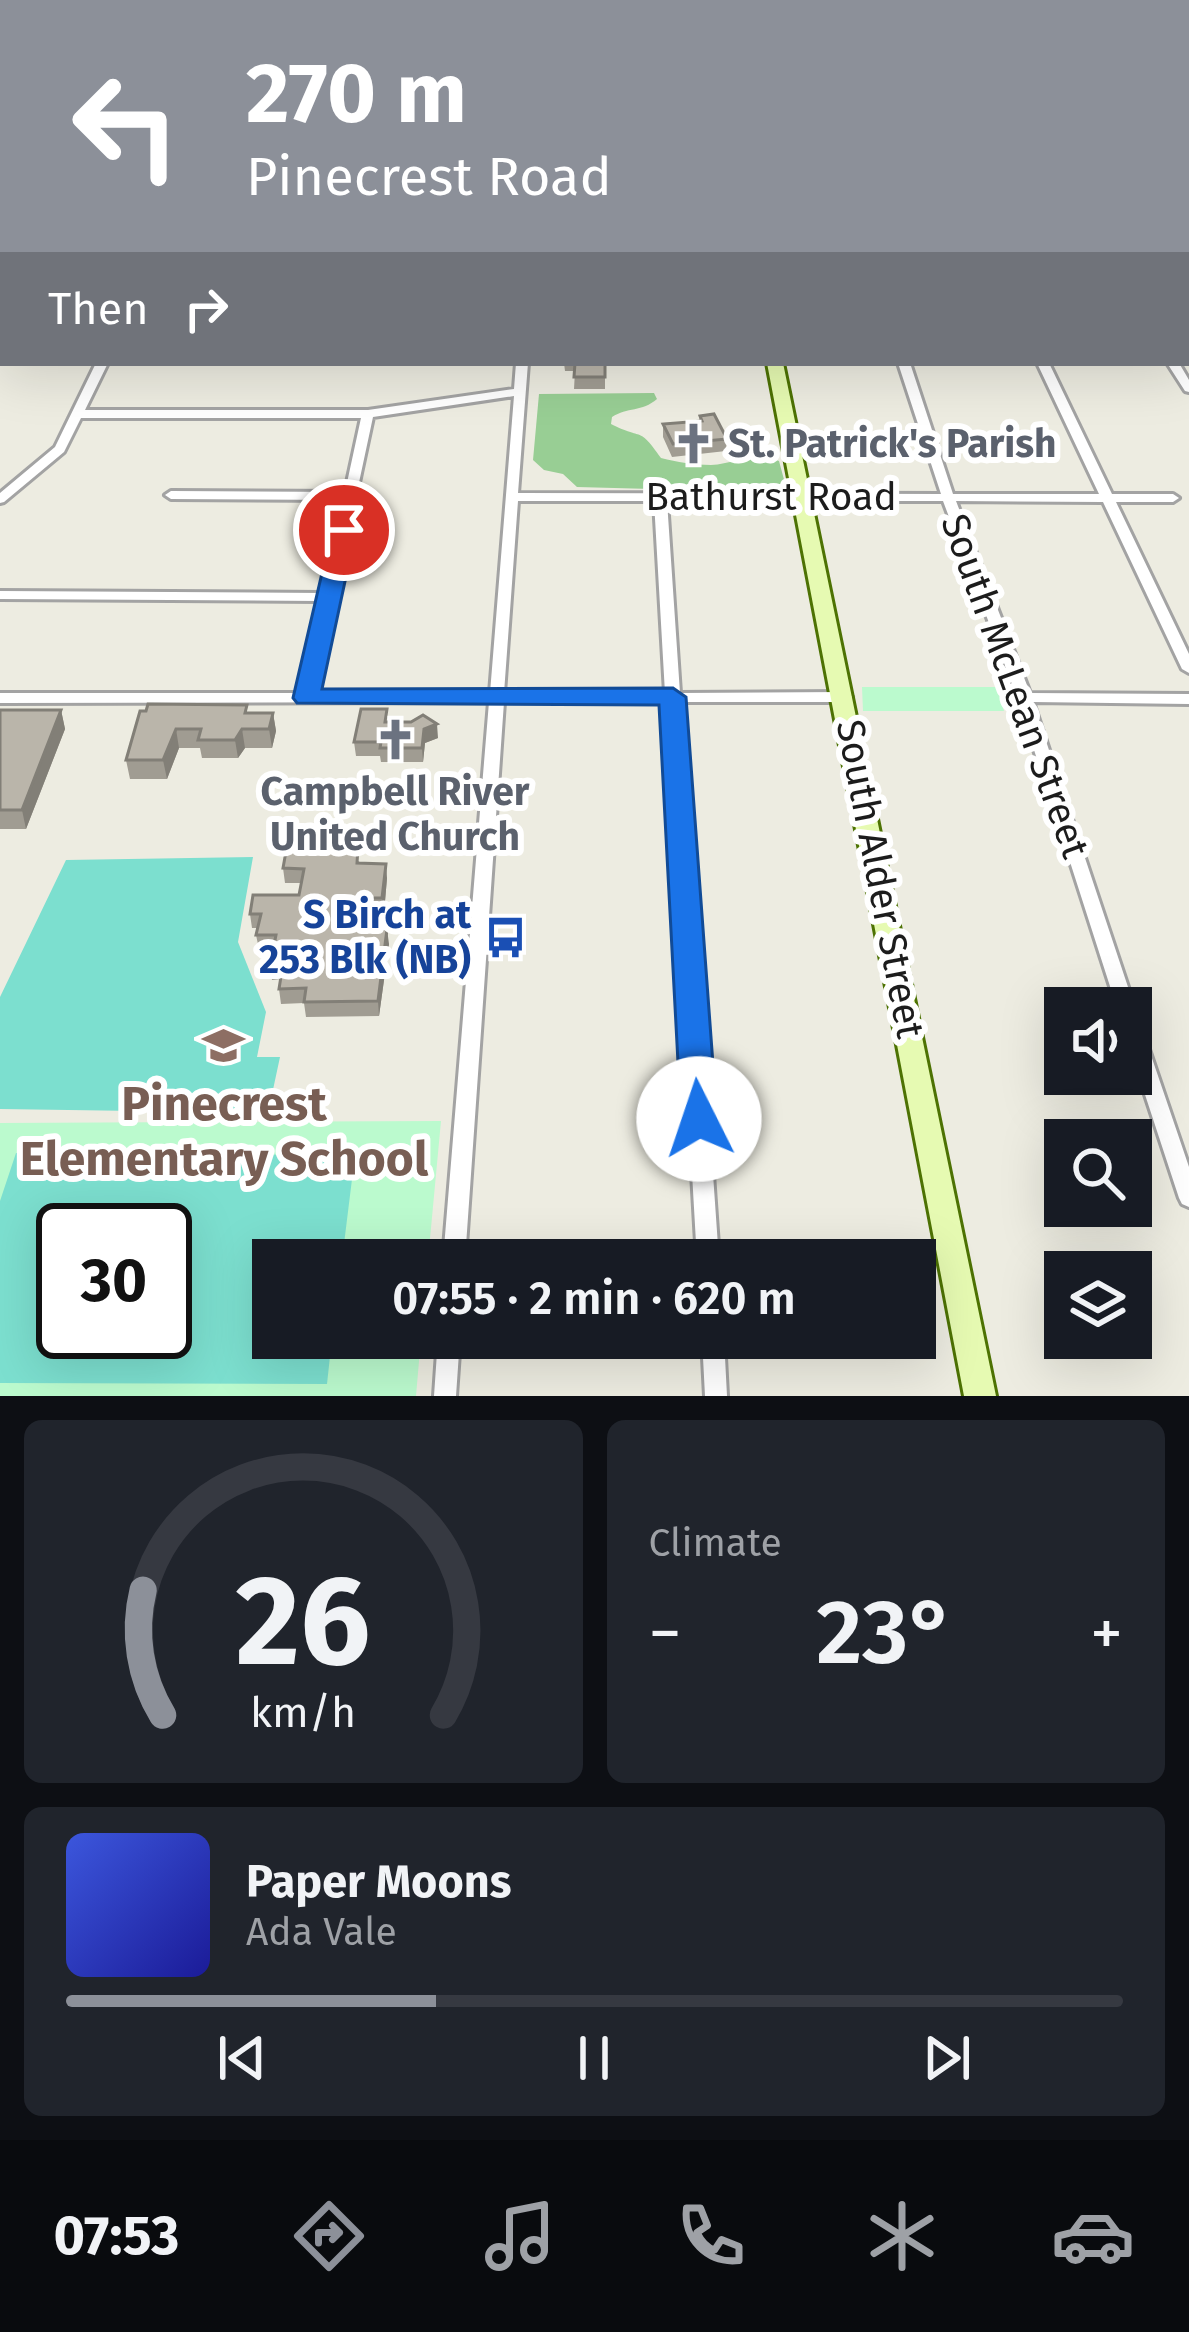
<!DOCTYPE html>
<html lang="en">
<head>
<meta charset="utf-8">
<style>
	:root { --surface:#171b24; --page:#20242c; --text:#f1f3f6; --muted:#9ea1a6; --line:#363941; --accent:#8c9099 }
	body { margin:0; font-family:"Fira Sans",sans-serif; background:var(--page); color:var(--text); height:100vh; display:flex; flex-direction:column; font-size:45px; white-space:nowrap }
	* { box-sizing:border-box; margin:0 }
	p { font-size:39px; color:var(--muted) }
	.icon { flex:none; width:66px; height:66px; fill:none; stroke:currentColor; stroke-width:2; stroke-linecap:round; stroke-linejoin:round }
	.map { position:relative; height:1396px; overflow:hidden }
	.details { display:flex; flex-direction:column; gap:24px; padding:24px; background:#0d0f14; flex:1 }
	.details>* { flex:none }
	.hud { position:absolute; left:0px; top:0px; width:1191px; height:366px; box-shadow:0 12px 48px #0002; background:#8c9099; color:#fff; overflow:hidden }
	.tools { position:absolute; left:1044px; top:987px; display:grid; gap:24px }
	.tools a { display:grid; place-items:center; width:108px; height:108px; border-radius:0px; background:var(--surface); box-shadow:0 12px 48px #0002; font-size:60px }
	.speed { position:absolute; left:36px; top:1203px; display:flex; gap:24px; font-size:60px; font-weight:700; text-align:center }
	.speed>* { display:grid; place-content:center; width:156px; height:156px; border-radius:50%; background:var(--surface); box-shadow:0 12px 48px #0002; line-height:1 }
	.speed .limit { border:6px solid #111; border-radius:18px; background:#fff; color:#111 }
	.pin { position:absolute; display:grid; place-items:center; width:102px; height:102px; color:#fff; margin:-51px; border:6px solid #fff; border-radius:50%; box-shadow:0 3px 12px #0007 }
	.me { position:absolute; width:132px; margin:-66px; rotate:356deg; stroke-linejoin:round; filter:drop-shadow(0 0 9px #0008) }
	.turn { display:flex; align-items:center; gap:42px; height:252px; padding:0 48px; font-size:54px }
	.turn .icon { width:156px; height:156px; stroke-width:2.5 }
	.turn b { display:block; font-size:84px; line-height:102px }
	.then { display:flex; align-items:center; height:114px; padding:0 48px; background:#0003; gap:24px; font-size:45px }
	.big { font-size:90px; font-weight:600; line-height:1.1 }
	.details .widget { flex:1; display:flex; flex-direction:column; justify-content:center; gap:18px; min-width:0; padding:0 42px; border-radius:18px; background:var(--page) }
	.details .dial { align-items:center; gap:0 }
	.dial svg { height:312px; overflow:visible; fill:none; stroke:var(--line); stroke-width:7; stroke-linecap:round; text-anchor:middle }
	.dial text { fill:var(--text); stroke:none }
	.song { display:flex; align-items:center; gap:36px }
	.cover { width:144px; height:144px; border-radius:18px; background:linear-gradient(135deg,hsl(230 70% 55%),hsl(240 70% 35%)) }
	.played { height:12px; border-radius:6px; background:linear-gradient(90deg,var(--accent) 35%,var(--line) 35%) }
	.keys { display:flex; justify-content:space-around; direction:ltr }
	.heat { display:flex; justify-content:space-between; align-items:center; font-size:66px; direction:ltr }
	.details .tiles { flex:1; display:grid; gap:24px; grid-template-columns:1fr 1fr }
	.widget:last-child { grid-column:span 2 }
	.trip { position:absolute; left:252px; top:1239px; width:684px; height:120px; border-radius:0px; background:var(--surface); box-shadow:0 12px 48px #0002; font-weight:600; line-height:120px; text-align:center }
	.tab-bar { display:flex; height:192px; justify-content:space-around; align-items:center; background:#090b0e; color:var(--muted) }
	.tab-bar .icon { width:84px; height:84px }
	.tab-bar .current { color:var(--accent) }
	.tab-bar b { font-size:54px; color:var(--text) }
	.map>svg:first-child { display:block }
	.forest { fill:#98ce94 }
	.park { fill:#bbface; fill-rule:evenodd }
	.pitch { fill:#7cdfcf; fill-rule:evenodd }
	.lines { fill:none; stroke-linecap:round; stroke-linejoin:round }
	.street-casing { stroke:#a3a3a3; stroke-width:6 }
	.secondary-casing { stroke:#4d7203; stroke-width:6 }
	.primary-casing { stroke:#938300; stroke-width:6 }
	.street { fill:#fff; fill-rule:evenodd }
	.secondary { fill:#e6fab2; fill-rule:evenodd }
	.primary { fill:#fde896; fill-rule:evenodd }
	.wall { fill:#a09c92 }
	.shaded-wall { fill:#827f77 }
	.building { fill:#bab5aa; stroke:#827f77; stroke-width:3 }
	.route { fill:#1a73e8; stroke:#114b97; stroke-width:3 }
	.labels { text-anchor:middle; dominant-baseline:central; stroke-width:12; stroke-linejoin:round; paint-order:stroke }
	.worship-label { font-size:39px; font-weight:bold; fill:#5b616d; stroke:#fff; text-anchor:start }
	.street-label { font-size:39px; fill:#1c1c1c; stroke:#fff }
	.transit-label { font-size:39px; font-weight:bold; fill:#164399; stroke:#fff; text-anchor:end }
	.near-education-label { font-size:48px; font-weight:bold; fill:#785e54; stroke:#fff }
</style>
</head>
<body>
<div class="map">
<svg width="1189" height="1396" viewBox="0 0 1189 1396">
	<rect width="100%" height="100%" fill="#edece1"/>
	<path class="forest" d="M654,393L657,399C642,412 627,407 612,417L611,424C644,441 638,425 661,458C677,462 694,465 711,465C736,464 754,450 779,461L786,487L764,492L577,487L563,474L544,470L533,460L539,394Z"/>
	<path class="park" d="M862,687H997L1004,711H863Z
		M441,1121L428,1260H273V1338H421L416,1396H0V1123ZM63,1230H165V1332H63Z"/>
	<path class="pitch" d="M253,857L238,942L266,1012L257,1057H280L268,1113L0,1109V997L66,860Z
		M16,1153L355,1155L342,1260H273V1338H332L327,1384L0,1383V1201ZM165,1230V1332H63V1230Z"/>
	<g class="lines">
		<defs>
			<path id="street" d="M111,0H119L117,3H109Z
				M279,0H287L286,3H278Z
				M440,0H448V3H440Z
				M545,0H553V3H545Z
				M0,11H3V15H0Z
				M0,142H3V148H0Z
				M1188,233H1189V239H1188Z
				M96,363H108L85,410H368L514,389L516,363H528L518,493L941,494L898,363H910L953,494H1099L1037,363H1049L1112,494H1173L1179,498L1173,502H1116L1189,654V673L1182,669L1103,502L956,501L1030,693L1189,694V704L1033,702L1135,1008L1133,1013L1131,1008H1117L1017,697L943,501H667L680,693L845,692L852,697L845,702H680L719,1260H697L665,702H504L465,1260H443L489,702L0,703V693H299L320,601L0,599V591L322,593L343,500L171,499L165,495L171,491L345,492L361,418H81L64,452L4,502L0,503V493L55,447ZM514,396L490,693H314L373,417ZM518,501H654L665,693H504Z
				M1167,363H1179L1189,380V392L1185,391Z
				M1131,1016L1138,1018L1140,1023L1189,1167V1207L1182,1204L1179,1198L1131,1052Z
				M438,1338H460L456,1396H434Z
				M702,1338H724L727,1396H705Z"/>
			<path id="secondary" d="M170,0H180L179,3H169Z
				M704,0H714L716,3H706Z
				M3,258V269L0,270V259Z
				M0,344H3V354H0Z
				M767,363H783L996,1396H964Z"/>
			<path id="primary" d="M977,0H992L995,3H980Z
				M1188,204L1189,205V216L1188,215Z"/>
		</defs>
		<use href="#street" class="street-casing"/>
		<use href="#secondary" class="secondary-casing"/>
		<use href="#primary" class="primary-casing"/>
		<use href="#street" class="street"/>
		<use href="#secondary" class="secondary"/>
		<use href="#primary" class="primary"/>
	</g>
	<path class="wall" d="M564,363H605V389H574L575,371H565Z
		M700,416L727,439L726,451L672,457L663,437V424L699,421Z
		M0,710H61L65,729L26,829H0Z
		M140,711L273,713L276,731L272,748H245L238,758H202L200,748H179L167,779H130L126,760Z
		M438,738L425,743L423,762H381L380,756H356L354,742Z
		M334,835L336,848L387,878L384,913H347L345,929L389,944L379,1016L306,1017L304,1003L281,1004L279,989L281,979L272,980L270,965L273,950L259,949L256,935L258,928H252L250,914L299,895L301,883H285L283,868Z"/>
	<path class="shaded-wall" d="M61,710L65,729L26,829L22,810Z
		M273,713L276,731L272,748L269,729Z
		M437,724L438,738L425,743L423,762L422,748L424,729Z
		M176,729L179,748L167,779L163,760Z
		M242,729L245,748L238,758L235,740Z
		M386,864L387,878L384,913L382,898Z
		M346,898L347,913L343,944L341,929Z
		M387,929L389,944L379,1016L378,1001Z"/>
	<path class="building" d="M0,29H3V47H0Z
		M575,363H605V377H574Z
		M714,414L727,439L673,444L663,424L702,421L700,416Z
		M148,704L247,705L245,713H273L269,729H242L235,740H198L201,729H176L163,760H126L140,711H146Z
		M361,709H387L385,722H411L423,715L437,724L424,729L422,748H380L381,742H354Z
		M0,710H61L22,810H0Z
		M289,835H334L332,848H358L357,863L386,864L382,898H346L341,929H387L378,1001L304,1002L306,988L279,989L283,964L270,965L276,935H256L261,914H250L253,895H299L304,869L283,868Z"/>
	<path class="route" d="M344,523L356,530L322,689L673,688L686,697L717,1119L712,1129L699,1134L686,1129L681,1119L659,705L297,703L293,698L332,530Z"/>
	<defs>
		<symbol id="church-bare" viewBox="-9 -9 18 18"><path d="M-1.2-6h2.4v3.5h3.3v2.4h-3.3V6h-2.4V-.1h-3.3v-2.4h3.3Z" fill="#6b7280" stroke="#fff" stroke-width="2.5" paint-order="stroke"/></symbol>
		<symbol id="bus-bare" viewBox="-9 -9 18 18"><path d="M-5-6H5V4H4V6H2V4H-2V6H-4V4H-5ZM-3.5-4V0h7V-4ZM-3.5 1.2v1.5H-2V1.2ZM2 1.2v1.5H3.5V1.2Z" fill="#1a4fb4" stroke="#fff" stroke-width="2.5" paint-order="stroke"/></symbol>
		<symbol id="school-bare" viewBox="-9 -9 18 18"><path d="M0-5L7-2L0 1L-7-2ZM-4 1L0 2.5L4 1V4Q0 6-4 4Z" fill="#8d6e63" stroke="#fff" stroke-width="2.5" paint-order="stroke"/></symbol>
	</defs>
	<g fill-rule="evenodd">
		<use href="#church-bare" x="664" y="414" width="59" height="59"/>
		<use href="#church-bare" x="366" y="710" width="59" height="59"/>
		<use href="#bus-bare" x="476" y="908" width="59" height="59"/>
		<use href="#school-bare" x="194" y="1016" width="59" height="59"/>
	</g>
	<g class="labels">
		<g class="worship-label">
			<text x="728" y="444">St. Patrick's Parish</text>
			<text x="395" y="792" text-anchor="middle">Campbell River<tspan x="395" dy="45">United Church</tspan></text>
		</g>
		<g class="street-label">
			<text x="771" y="497">Bathurst Road</text>
			<text transform="translate(1015 686) rotate(70)">South McLean Street</text>
			<text transform="translate(880 879) rotate(79)">South Alder Street</text>
		</g>
		<g class="transit-label">
			<text x="471" y="915">S Birch at<tspan x="471" dy="45">253 Blk (NB)</tspan></text>
		</g>
		<g class="near-education-label">
			<text x="224" y="1104">Pinecrest<tspan x="224" dy="55">Elementary School</tspan></text>
		</g>
	</g>
</svg>
<div class="tools">
<a><svg class="icon" aria-label="sound" viewBox="0 0 24 24"><path d="M4 9h4l5-4v14l-5-4H4zM17 9q2 3 0 6"/></svg></a>
<a><svg class="icon" aria-label="search" viewBox="0 0 24 24"><circle cx="10" cy="10" r="6"/><path d="M15 15l6 6"/></svg></a>
<a><svg class="icon" aria-label="layers" viewBox="0 0 24 24"><path d="M12 4l9 5-9 5-9-5zM3 14l9 5 9-5"/></svg></a>
</div>
<div class="speed"><div class="limit">30</div></div>
<div class="pin" style="left:344px;top:530px;background:#d93025"><svg class="icon" aria-label="arrive" viewBox="0 0 24 24"><path d="M6 21V4h12l-3 4 3 4H6"/></svg></div>
<svg class="me" style="left:699px;top:1119px" viewBox="-20 -20 40 40"><circle r="19" fill="#fff"/><path d="M0-13L10 11 0 6-10 11z" fill="#1a73e8"/></svg>
<div class="trip">07:55 · 2 min · 620 m</div>
<div class="hud">
<div class="turn"><svg class="icon" aria-label="left" viewBox="0 0 24 24"><path d="M17 20v-9H6M10 6l-5 5 5 5"/></svg><div><b>270 m</b>Pinecrest Road</div></div>
<div class="then">Then<svg class="icon" aria-label="right" viewBox="0 0 24 24"><path d="M7 20v-9h11M14 6l5 5-5 5"/></svg></div>
</div>
</div>
<section class="details">
<div class="tiles">
<div class="widget dial"><svg viewBox="0 0 100 80">
<path d="M14 69A42 42 0 1 1 86 69"/>
<path d="M14 69A42 42 0 0 1 9 37" stroke="#8c9099"/>
<text x="50" y="56" font-size="32" font-weight="700">26</text>
<text x="50" y="72" font-size="11">km/h</text>
</svg></div>
<div class="widget"><p>Climate</p>
<div class="heat"><a>−</a><b class="big">23°</b><a>+</a></div>
</div>
<div class="widget">
<div class="song"><i class="cover"></i><div><b>Paper Moons</b><p>Ada Vale</p></div></div>
<div class="played"></div>
<div class="keys"><svg class="icon" aria-label="previous" viewBox="0 0 24 24"><path d="M18 5L8 12l10 7zM5 5v14"/></svg><svg class="icon" aria-label="pause" viewBox="0 0 24 24"><path d="M8 5v14M16 5v14"/></svg><svg class="icon" aria-label="next" viewBox="0 0 24 24"><path d="M6 5l10 7-10 7zM19 5v14"/></svg></div>
</div>
</div>
</section>
<nav class="tab-bar">
<b>07:53</b>
<svg class="icon current" aria-label="directions" viewBox="0 0 24 24"><path d="M12 3l9 9-9 9-9-9zM9 14v-3h6M13 9l2 2-2 2"/></svg>
<svg class="icon" aria-label="music" viewBox="0 0 24 24"><path d="M9 18V5l10-2v13"/><circle cx="6" cy="18" r="3"/><circle cx="16" cy="16" r="3"/></svg>
<svg class="icon" aria-label="phone" viewBox="0 0 24 24"><path d="M5 4h4l2 5-3 2q2 4 5 5l2-3 5 2v4C11 20 4 13 5 4z"/></svg>
<svg class="icon" aria-label="climate" viewBox="0 0 24 24"><path d="M12 3v18M4 7l16 10M4 17L20 7"/></svg>
<svg class="icon" aria-label="car" viewBox="0 0 24 24"><path d="M5 17H2v-5l4-1 3-4h7l3 4 3 1v5h-3M9 17h6M6 11h13"/><circle cx="7" cy="17" r="2"/><circle cx="17" cy="17" r="2"/></svg>
</nav>
</body>
</html>
